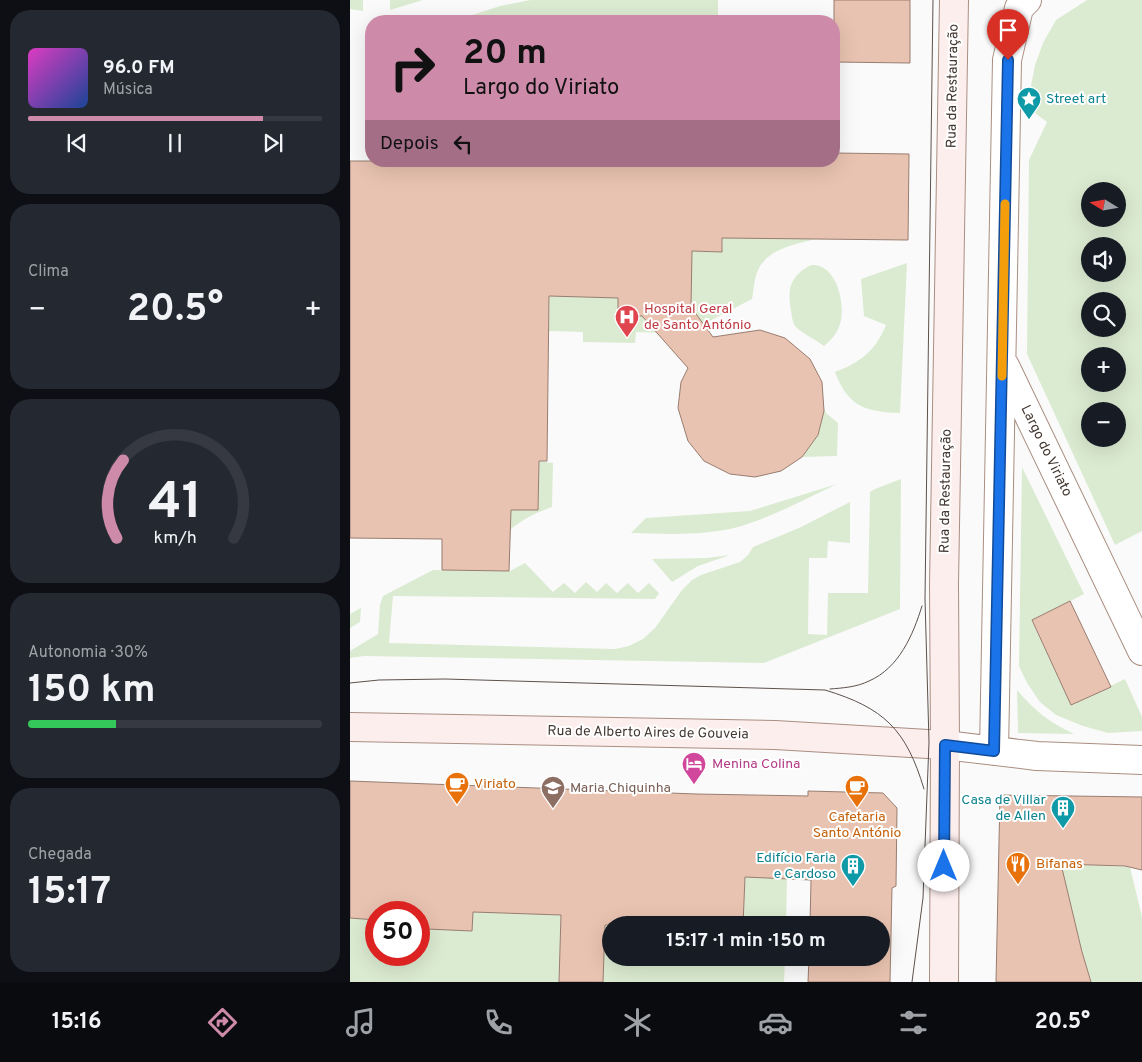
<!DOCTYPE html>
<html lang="pt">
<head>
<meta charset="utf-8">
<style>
	:root { --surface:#171b24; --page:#242831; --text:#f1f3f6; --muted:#9ea1a6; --line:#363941; --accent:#cd8aa9 }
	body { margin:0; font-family:Overpass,sans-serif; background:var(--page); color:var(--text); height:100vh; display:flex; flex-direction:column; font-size:19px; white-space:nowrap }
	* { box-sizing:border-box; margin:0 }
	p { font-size:16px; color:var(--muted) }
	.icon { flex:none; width:28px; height:28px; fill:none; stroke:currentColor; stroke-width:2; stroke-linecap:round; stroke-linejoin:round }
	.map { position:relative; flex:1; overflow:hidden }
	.drawer { display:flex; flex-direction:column; gap:10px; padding:10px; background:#0d0f14; width:350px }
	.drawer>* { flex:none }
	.guide { position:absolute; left:15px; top:15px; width:475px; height:152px; border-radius:20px; box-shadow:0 5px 20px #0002; background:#cd8aa9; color:#111; overflow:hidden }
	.needle { width:32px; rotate:281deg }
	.buttons { position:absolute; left:731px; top:182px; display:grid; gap:10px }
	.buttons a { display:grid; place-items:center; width:45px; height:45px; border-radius:50%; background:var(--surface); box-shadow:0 5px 20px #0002; font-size:25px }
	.speed { position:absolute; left:15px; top:901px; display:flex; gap:10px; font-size:25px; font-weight:700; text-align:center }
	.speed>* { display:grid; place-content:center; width:65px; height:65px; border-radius:50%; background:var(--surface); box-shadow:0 5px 20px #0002; line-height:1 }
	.speed .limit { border:8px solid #d22; background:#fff; color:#111 }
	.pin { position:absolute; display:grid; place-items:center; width:42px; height:42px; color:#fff; margin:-51px -21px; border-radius:50% 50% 50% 0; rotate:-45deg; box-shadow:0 0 5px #0007 }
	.pin .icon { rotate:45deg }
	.me { position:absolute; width:55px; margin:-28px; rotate:0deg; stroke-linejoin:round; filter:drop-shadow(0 0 4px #0008) }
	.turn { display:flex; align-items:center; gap:18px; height:105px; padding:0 15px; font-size:22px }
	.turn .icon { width:65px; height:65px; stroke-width:2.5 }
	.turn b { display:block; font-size:35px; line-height:42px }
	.then { display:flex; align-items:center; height:48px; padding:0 15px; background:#0003; gap:10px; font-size:19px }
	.big { font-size:38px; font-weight:700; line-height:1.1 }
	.drawer .card { flex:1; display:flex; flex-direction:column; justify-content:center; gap:8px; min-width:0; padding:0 18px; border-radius:20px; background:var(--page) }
	.drawer .dial { align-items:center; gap:0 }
	.dial svg { height:130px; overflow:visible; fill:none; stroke:var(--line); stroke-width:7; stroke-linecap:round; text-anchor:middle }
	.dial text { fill:var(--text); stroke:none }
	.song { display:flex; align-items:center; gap:15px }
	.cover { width:60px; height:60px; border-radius:8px; background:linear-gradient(135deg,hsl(310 70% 55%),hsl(220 70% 35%)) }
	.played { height:5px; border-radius:2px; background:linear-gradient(90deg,var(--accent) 80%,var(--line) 80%) }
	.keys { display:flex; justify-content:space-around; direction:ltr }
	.heat { display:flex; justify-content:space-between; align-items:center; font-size:28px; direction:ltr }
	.charge { height:8px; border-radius:4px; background:linear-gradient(90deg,#34c759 30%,var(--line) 0) }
	.trip { position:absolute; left:252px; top:916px; width:288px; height:50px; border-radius:25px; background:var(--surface); box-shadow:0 5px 20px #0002; font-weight:700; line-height:50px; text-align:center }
	.tab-bar { display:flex; height:80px; justify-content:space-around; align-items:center; background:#090b0e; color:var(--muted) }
	.tab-bar .icon { width:35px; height:35px }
	.tab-bar .selected { color:var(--accent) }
	.tab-bar b { font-size:22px; color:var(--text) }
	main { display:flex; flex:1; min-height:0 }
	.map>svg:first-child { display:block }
	.green { fill:#dbebd1; fill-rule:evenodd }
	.building { fill:#e9c3b1; stroke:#987d70 }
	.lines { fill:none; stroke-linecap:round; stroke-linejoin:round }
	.street-casing { stroke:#aa8e80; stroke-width:30 }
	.secondary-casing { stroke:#aa8e80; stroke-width:30 }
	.street { stroke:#fff; stroke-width:28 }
	.secondary { stroke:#fdeeee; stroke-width:28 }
	.tram { stroke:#5c514c; stroke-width:1 }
	.route-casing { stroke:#114b97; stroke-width:12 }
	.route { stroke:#1a73e8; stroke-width:9 }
	.slow { stroke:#f59e0b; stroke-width:9 }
	.labels { text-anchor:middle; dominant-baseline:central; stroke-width:4; stroke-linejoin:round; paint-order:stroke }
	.street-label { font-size:14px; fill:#453933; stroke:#fff }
	.culture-label { font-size:14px; fill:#0d838f; stroke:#fff; text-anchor:end }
	.health-label { font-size:14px; fill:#be3a42; stroke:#fff; text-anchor:start }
	.hotel-label { font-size:14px; fill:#b23c85; stroke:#fff; text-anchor:start }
	.food-label { font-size:14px; fill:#c56008; stroke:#fff; text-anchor:start }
	.education-label { font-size:14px; fill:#785e54; stroke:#fff; text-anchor:start }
</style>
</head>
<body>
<main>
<section class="drawer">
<div class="card">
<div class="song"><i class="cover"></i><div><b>96.0 FM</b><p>Música</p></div></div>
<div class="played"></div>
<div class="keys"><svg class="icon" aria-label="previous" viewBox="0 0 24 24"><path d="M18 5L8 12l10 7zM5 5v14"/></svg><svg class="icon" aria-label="pause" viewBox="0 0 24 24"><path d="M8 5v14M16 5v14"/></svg><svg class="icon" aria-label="next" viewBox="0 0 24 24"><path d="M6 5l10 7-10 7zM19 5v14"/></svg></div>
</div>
<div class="card"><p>Clima</p>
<div class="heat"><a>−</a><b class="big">20.5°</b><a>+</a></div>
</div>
<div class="card dial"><svg viewBox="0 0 100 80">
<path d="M14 69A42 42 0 1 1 86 69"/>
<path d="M14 69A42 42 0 0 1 18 21" stroke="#cd8aa9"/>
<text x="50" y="56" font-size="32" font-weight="700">41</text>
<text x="50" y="72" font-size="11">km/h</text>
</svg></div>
<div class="card"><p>Autonomia · 30%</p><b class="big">150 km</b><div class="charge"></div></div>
<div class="card"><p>Chegada</p><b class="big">15:17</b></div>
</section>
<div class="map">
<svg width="792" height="982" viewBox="0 0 792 982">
	<rect width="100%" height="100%" fill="#fafafa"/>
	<path class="green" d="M0,0H13V11L0,9Z
		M40,0H73L40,10Z
		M180,0H368V21H104L150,6Z
		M737,0H792V531L765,545L677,354L679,160L697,122L677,107L685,65L693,43L706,20ZM740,191H768V219H740ZM740,246H768V274H740ZM740,301H768V329H740ZM740,356H768V384H740ZM740,411H768V439H740Z
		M201,177L268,298V315L302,316V298L341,299L342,251L372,252L373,226L466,239C446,244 420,248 409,268C404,277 404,289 402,299L354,324L343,309L315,333L286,332L285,343L233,342V332L199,331Z
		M557,263L550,413C516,412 498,407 485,372C511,362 525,351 536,325L514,316L511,279Z
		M461,265C487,263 496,305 490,324C487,334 481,340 474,346C465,339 451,333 445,326C442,321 442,316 441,311C437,289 440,276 461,265Z
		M474,408L476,413L488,423L487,456L452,457L468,435Z
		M189,461L203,463L202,507C185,513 173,519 160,530L151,505L188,509Z
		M672,467L734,594L682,621L721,705L775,679L792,717V731L758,733L733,726L706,715L690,702L677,683L669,666Z
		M551,479L550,609L414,663L14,656L0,658V651L28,634L30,605L33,596L83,570L160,571L175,563L203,592L214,583L225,593L236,582L247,592L256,583L267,593L278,583L288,593L299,583L309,593L305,599L43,596L39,643L265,649L279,646L293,639L305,628L332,590L342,580L351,575L390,562L398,555L403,547L449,528L500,502V543L478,541L477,558H459L458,634L477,635L478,593H518L520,492L525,489Z
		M487,484C455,499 423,517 388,527C353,536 317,534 281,533L296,518L400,511Z
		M380,555L348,566L322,582L302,559L357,558Z
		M11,608L10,622L0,628V614Z
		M667,690C686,712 698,721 724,734L668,733Z
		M398,795L437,879L436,925H393Z
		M711,864L780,867L792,917V982H741L732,952Z
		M256,904L261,925V958H435L434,982H253Z
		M123,905L153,913L186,914L211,911L209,982H0V918L26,920V955H69V922L77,923Z"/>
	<path class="building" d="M484,0H560V63L484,62Z
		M484,153L559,154L558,240L372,238V252L342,251L341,307L363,337L410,330L435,338L460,359L472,382L474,411L468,435L452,457L431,471L405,477L380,474L354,461L338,441L328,408L331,382L338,368L292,316L268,315V298L199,296L197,461H189L188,510H161L159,571L92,570V539L0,538V161H484Z
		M720,601L761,687L721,705L682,620Z
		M0,781L346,794L458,796V791L533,793L547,808L546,886L542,888L540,982H458L459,958H531V925H460L461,880L395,877L393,925H255L253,982H209L211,915L123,912L122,931L77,929V923L69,922V912H26V920L0,918Z
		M650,795L792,797V870L775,866L711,864L732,952L741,982H646Z"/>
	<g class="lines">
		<defs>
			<path id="street" d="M655,366L792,651
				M595,745L687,756L792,760
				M644,751L657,60L669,8L677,0"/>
			<path id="secondary" d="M0,727L425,735L595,745
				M594,982L595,745L594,584L604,0"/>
		</defs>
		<use href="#street" class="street-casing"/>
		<use href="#secondary" class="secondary-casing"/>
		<use href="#street" class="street"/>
		<use href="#secondary" class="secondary"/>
		<path class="tram" d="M0,683L29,680L95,679L475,690C534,708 556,729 574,789
			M480,689C493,688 507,687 519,681C549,668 563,635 572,606
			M562,982L573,898L579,742L575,599L583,0"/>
	</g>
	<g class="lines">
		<defs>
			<path id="route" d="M594,866L595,745L644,751L658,60"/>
		</defs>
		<use href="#route" class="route-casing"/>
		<use href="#route" class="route"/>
		<path class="slow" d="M652,376L655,204"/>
	</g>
	<defs>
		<symbol id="sight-pin" viewBox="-11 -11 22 30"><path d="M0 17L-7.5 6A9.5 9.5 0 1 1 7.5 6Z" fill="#0f9aa8" stroke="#fff"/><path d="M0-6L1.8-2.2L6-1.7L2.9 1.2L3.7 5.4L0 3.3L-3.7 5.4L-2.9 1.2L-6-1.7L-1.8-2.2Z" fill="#fff"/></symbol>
		<symbol id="hospital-pin" viewBox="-11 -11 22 30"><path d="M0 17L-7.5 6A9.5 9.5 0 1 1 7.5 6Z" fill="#e0444e" stroke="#fff"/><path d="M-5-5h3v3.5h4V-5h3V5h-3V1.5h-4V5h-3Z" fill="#fff"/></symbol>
		<symbol id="hotel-pin" viewBox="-11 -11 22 30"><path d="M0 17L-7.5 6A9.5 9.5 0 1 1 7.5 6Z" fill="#d1479c" stroke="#fff"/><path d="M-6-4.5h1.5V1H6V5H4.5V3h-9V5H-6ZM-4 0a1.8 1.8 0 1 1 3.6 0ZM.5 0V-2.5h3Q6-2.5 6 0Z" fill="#fff"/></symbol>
		<symbol id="cafe-pin" viewBox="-11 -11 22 30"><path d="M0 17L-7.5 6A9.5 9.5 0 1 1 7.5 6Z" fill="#e8710a" stroke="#fff"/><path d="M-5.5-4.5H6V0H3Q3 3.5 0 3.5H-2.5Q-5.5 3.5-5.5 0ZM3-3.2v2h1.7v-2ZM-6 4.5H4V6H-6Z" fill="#fff"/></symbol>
		<symbol id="school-pin" viewBox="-11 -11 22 30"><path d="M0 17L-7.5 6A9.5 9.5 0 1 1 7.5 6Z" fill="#8d6e63" stroke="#fff"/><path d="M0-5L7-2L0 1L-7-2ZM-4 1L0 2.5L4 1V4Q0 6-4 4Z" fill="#fff"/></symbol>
		<symbol id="building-pin" viewBox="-11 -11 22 30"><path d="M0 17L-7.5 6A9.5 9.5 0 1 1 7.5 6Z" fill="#0f9aa8" stroke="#fff"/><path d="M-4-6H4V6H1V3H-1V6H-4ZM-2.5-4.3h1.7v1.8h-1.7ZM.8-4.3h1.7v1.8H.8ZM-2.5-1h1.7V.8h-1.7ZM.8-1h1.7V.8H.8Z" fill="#fff"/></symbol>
		<symbol id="restaurant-pin" viewBox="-11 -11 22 30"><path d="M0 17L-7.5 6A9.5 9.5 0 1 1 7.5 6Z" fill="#e8710a" stroke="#fff"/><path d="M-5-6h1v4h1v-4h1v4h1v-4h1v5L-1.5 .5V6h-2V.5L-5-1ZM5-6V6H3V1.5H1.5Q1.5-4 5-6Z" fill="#fff"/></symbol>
	</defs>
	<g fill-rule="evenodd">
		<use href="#sight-pin" x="665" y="85" width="28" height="38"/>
		<use href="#hospital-pin" x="263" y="303" width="28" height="38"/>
		<use href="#hotel-pin" x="330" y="750" width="28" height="38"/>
		<use href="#cafe-pin" x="93" y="770" width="28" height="38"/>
		<use href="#cafe-pin" x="493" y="773" width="28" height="38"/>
		<use href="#school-pin" x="189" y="774" width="28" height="38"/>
		<use href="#building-pin" x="699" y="794" width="28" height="38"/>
		<use href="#restaurant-pin" x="654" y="850" width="28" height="38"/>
		<use href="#building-pin" x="489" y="852" width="28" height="38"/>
	</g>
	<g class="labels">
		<g class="street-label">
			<text transform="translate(603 86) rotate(-89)">Rua da Restauração</text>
			<text transform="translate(696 451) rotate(64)">Largo do Viriato</text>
			<text transform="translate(596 491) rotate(-89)">Rua da Restauração</text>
			<text transform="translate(298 733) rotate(1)">Rua de Alberto Aires de Gouveia</text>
		</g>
		<g class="culture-label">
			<text x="696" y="99" text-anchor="start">Street art</text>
			<text x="696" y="800">Casa de Villar<tspan x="696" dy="16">de Allen</tspan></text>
			<text x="486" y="858">Edifício Faria<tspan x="486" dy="16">e Cardoso</tspan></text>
		</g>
		<g class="health-label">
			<text x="294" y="309">Hospital Geral<tspan x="294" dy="16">de Santo António</tspan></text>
		</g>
		<g class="hotel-label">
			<text x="362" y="764">Menina Colina</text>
		</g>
		<g class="food-label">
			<text x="124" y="784">Viriato</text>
			<text x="507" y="817" text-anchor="middle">Cafetaria<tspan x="507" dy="16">Santo António</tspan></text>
			<text x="686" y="864">Bifanas</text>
		</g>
		<g class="education-label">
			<text x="220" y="788">Maria Chiquinha</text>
		</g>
	</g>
</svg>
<div class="buttons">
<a><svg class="needle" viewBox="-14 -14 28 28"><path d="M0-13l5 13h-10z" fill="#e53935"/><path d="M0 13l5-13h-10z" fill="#9ea1a6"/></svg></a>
<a><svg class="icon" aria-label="sound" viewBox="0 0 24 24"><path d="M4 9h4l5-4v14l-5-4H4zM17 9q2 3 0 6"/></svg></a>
<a><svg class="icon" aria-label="search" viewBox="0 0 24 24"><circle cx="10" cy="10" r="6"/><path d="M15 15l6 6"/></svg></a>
<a>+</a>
<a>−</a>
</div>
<div class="speed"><div class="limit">50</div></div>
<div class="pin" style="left:658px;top:60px;background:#d93025"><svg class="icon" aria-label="arrive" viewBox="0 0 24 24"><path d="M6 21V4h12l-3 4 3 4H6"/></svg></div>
<svg class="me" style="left:594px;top:866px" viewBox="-20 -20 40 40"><circle r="19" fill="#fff"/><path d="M0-13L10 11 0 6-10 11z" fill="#1a73e8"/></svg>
<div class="trip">15:17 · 1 min · 150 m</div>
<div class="guide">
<div class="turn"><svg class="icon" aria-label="right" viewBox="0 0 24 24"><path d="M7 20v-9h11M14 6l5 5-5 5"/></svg><div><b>20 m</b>Largo do Viriato</div></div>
<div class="then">Depois<svg class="icon" aria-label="left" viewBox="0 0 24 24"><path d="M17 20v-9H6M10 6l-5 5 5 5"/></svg></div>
</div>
</div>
</main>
<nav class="tab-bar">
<b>15:16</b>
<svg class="icon selected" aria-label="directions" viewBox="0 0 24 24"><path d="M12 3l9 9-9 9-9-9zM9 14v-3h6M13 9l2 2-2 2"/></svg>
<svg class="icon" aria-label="music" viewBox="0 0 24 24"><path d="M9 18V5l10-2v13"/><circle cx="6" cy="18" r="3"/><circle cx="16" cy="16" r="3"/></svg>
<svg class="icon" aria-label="phone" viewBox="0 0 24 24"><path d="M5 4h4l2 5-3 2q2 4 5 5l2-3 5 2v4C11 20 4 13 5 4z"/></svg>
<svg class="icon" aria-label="climate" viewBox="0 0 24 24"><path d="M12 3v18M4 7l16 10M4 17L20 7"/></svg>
<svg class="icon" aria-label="car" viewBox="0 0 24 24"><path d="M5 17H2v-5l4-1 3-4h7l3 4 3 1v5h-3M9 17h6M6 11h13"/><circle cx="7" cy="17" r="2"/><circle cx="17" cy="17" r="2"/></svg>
<svg class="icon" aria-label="filters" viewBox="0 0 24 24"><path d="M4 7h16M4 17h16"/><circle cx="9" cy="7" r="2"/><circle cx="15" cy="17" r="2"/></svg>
<b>20.5°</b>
</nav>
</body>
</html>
